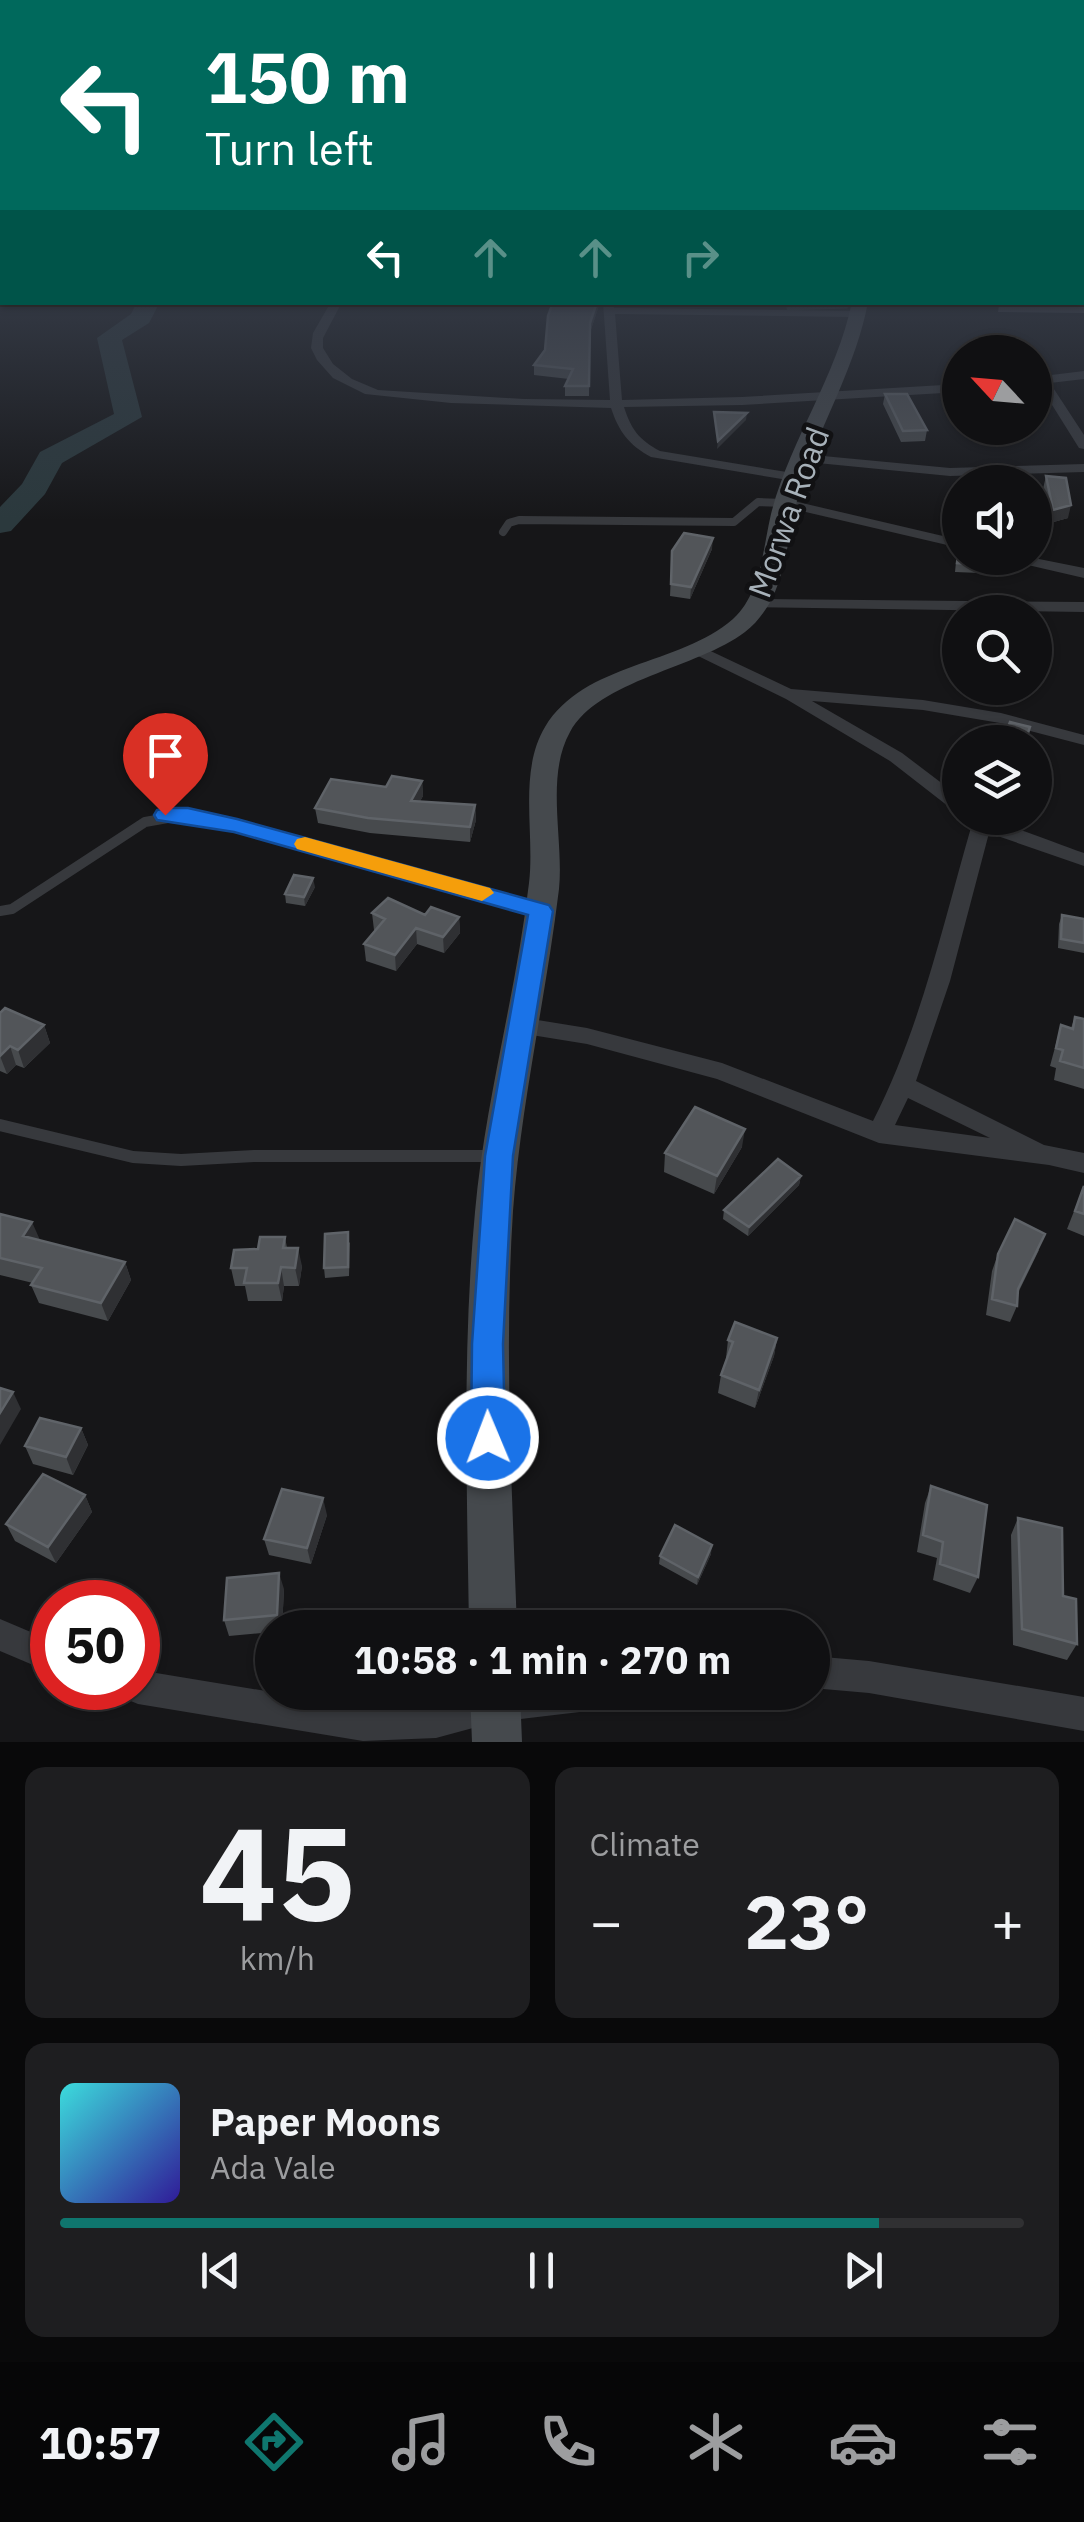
<!DOCTYPE html>
<html lang="en">
<head>
<meta charset="utf-8">
<style>
	:root { --surface:#101012; --page:#1e1e20; --text:#f1f3f6; --muted:#9c9d9f; --line:#303032; --accent:#0f766e }
	body { margin:0; font-family:"IBM Plex Sans",sans-serif; background:var(--page); color:var(--text); height:100vh; display:flex; flex-direction:column; font-size:38px; white-space:nowrap }
	* { box-sizing:border-box; margin:0 }
	p { font-size:32px; color:var(--muted) }
	.icon { flex:none; width:55px; height:55px; fill:none; stroke:currentColor; stroke-width:2; stroke-linecap:round; stroke-linejoin:round }
	.map { position:relative; height:1742px; overflow:hidden }
	.side { display:flex; flex-direction:column; gap:25px; padding:25px; background:#09090a; flex:1 }
	.side>* { flex:none }
	.guide { position:absolute; left:0px; top:0px; width:1085px; height:305px; box-shadow:0 2px 8px #0004,0 0 0 2px var(--line); background:#00695c; color:#fff; overflow:hidden }
	.needle { width:65px; rotate:296deg }
	.tools { position:absolute; left:942px; top:335px; display:grid; gap:20px }
	.tools a { display:grid; place-items:center; width:110px; height:110px; border-radius:50%; background:var(--surface); box-shadow:0 2px 8px #0004,0 0 0 2px var(--line); font-size:50px }
	.speed { position:absolute; left:30px; top:1580px; display:flex; gap:20px; font-size:50px; font-weight:700; text-align:center }
	.speed>* { display:grid; place-content:center; width:130px; height:130px; border-radius:50%; background:var(--surface); box-shadow:0 2px 8px #0004,0 0 0 2px var(--line); line-height:1 }
	.speed .limit { border:15px solid #d22; background:#fff; color:#111 }
	.pin { position:absolute; display:grid; place-items:center; width:85px; height:85px; color:#fff; margin:-102px -42px; border-radius:50% 50% 50% 0; rotate:-45deg; box-shadow:0 0 10px #0007 }
	.pin .icon { rotate:45deg }
	.me { position:absolute; width:110px; margin:-55px; rotate:359deg; stroke-linejoin:round; filter:drop-shadow(0 0 8px #0008) }
	.turn { display:flex; align-items:center; gap:35px; height:210px; padding:0 40px; font-size:45px }
	.turn .icon { width:130px; height:130px; stroke-width:2.5 }
	.turn b { display:block; font-size:70px; line-height:85px }
	.lanes { display:flex; align-items:center; height:95px; padding:0 40px; background:#0003; justify-content:center; gap:50px; direction:ltr }
	.lanes .off { opacity:.35 }
	.big { font-size:75px; font-weight:800; line-height:1.1 }
	.side .tile { flex:1; display:flex; flex-direction:column; justify-content:center; gap:15px; min-width:0; padding:0 35px; border-radius:20px; background:var(--page) }
	.side .dial { align-items:center; gap:0 }
	.dial b { font-size:130px; line-height:1 }
	.song { display:flex; align-items:center; gap:30px }
	.cover { width:120px; height:120px; border-radius:15px; background:linear-gradient(135deg,hsl(180 70% 55%),hsl(250 70% 35%)) }
	.played { height:10px; border-radius:5px; background:linear-gradient(90deg,var(--accent) 85%,var(--line) 85%) }
	.keys { display:flex; justify-content:space-around; direction:ltr }
	.heat { display:flex; justify-content:space-between; align-items:center; font-size:55px; direction:ltr }
	.side .tiles { flex:1; display:grid; gap:25px; grid-template-columns:1fr 1fr }
	.tile:last-child { grid-column:span 2 }
	.trip { position:absolute; left:255px; top:1610px; width:575px; height:100px; border-radius:50px; background:var(--surface); box-shadow:0 2px 8px #0004,0 0 0 2px var(--line); font-weight:800; line-height:100px; text-align:center }
	.dock { display:flex; height:160px; justify-content:space-around; align-items:center; background:#060607; color:var(--muted) }
	.dock .icon { width:70px; height:70px }
	.dock .active { color:var(--accent) }
	.dock b { font-size:45px; color:var(--text) }
	.map>svg:first-child { display:block }
	.lines { fill:none; stroke-linecap:round; stroke-linejoin:round }
	.stream { stroke:#2b393d; stroke-width:5 }
	.river { fill:#2b393d; fill-rule:evenodd }
	.service-far2 { stroke:#37393d; stroke-width:8 }
	.service-far1 { stroke:#37393d; stroke-width:10 }
	.service { stroke:#37393d; stroke-width:12 }
	.minor { fill:#37393d; fill-rule:evenodd }
	.secondary { fill:#45494d; fill-rule:evenodd }
	.wall { fill:#474a4d }
	.shaded-wall { fill:#2f3033 }
	.building { fill:#525559; stroke:#5f6368; stroke-width:2.5 }
	.route { fill:#1a73e8; stroke:#114b97; stroke-width:2.5 }
	.slow { fill:#f59e0b }
	.labels { text-anchor:middle; dominant-baseline:central; stroke-width:9; stroke-linejoin:round; paint-order:stroke }
	.street-label { font-size:32px; fill:#a7b1b9; stroke:#111113 }
</style>
</head>
<body>
<div class="map">
<svg width="1084" height="1742" viewBox="0 0 1084 1742">
	<rect width="100%" height="100%" fill="#161618"/>
	<g class="lines">
		<path class="stream" d="M789,308L846,306"/>
		<path class="river" d="M137,302H160L149,323L122,340L142,417L62,463L45,494L11,531L0,533V507L22,484L40,452L114,414L97,338L131,314Z"/>
		<path class="service-far2" d="M503,532L509,523L519,520L734,522L758,502L785,503"/>
		<path class="service-far1" d="M0,911L12,909L145,822L179,816L237,825L535,909"/>
		<path class="service" d="M0,1125L133,1157L181,1160L254,1156H493"/>
		<path class="minor" d="M331,302H342L323,338V348L333,364L352,379L378,390L524,399L610,400L603,302H614V308L859,311L865,314L859,317L615,314L622,400L742,397L960,384V392L742,405L624,407C631,429 639,440 660,451L799,474L801,477L794,481L651,457C629,445 619,432 611,408L451,403L365,394L333,378L317,360L311,348L313,333Z
			M1084,371V379L1050,383L1084,435V449L1079,448L1039,384L1035,385V377Z
			M802,454L950,468L1084,464V472L950,476L797,461L795,458Z
			M785,499L960,540V548L780,506V500Z
			M1009,558H1034L1084,568V578L1011,561Z
			M756,599L1084,602V612L750,607V601Z
			M700,646L791,689L923,700L1001,713L1084,735V745L1000,723L923,710L812,701L902,753L960,797V812L953,810L890,761L786,699L694,654V648Z
			M966,818C998,818 1050,842 1084,853V866L989,833L950,981L916,1081L1044,1145L1084,1153V1173L1049,1165L879,1143L717,1079L587,1044L519,1033L511,1031L508,1025L511,1019L519,1017L587,1028L722,1063L873,1121C921,1027 943,924 972,824ZM908,1098L990,1138L895,1125Z
			M0,1619L52,1641V1673L0,1651Z
			M812,1656L869,1661L1084,1697V1731L869,1693L812,1688Z
			M138,1670L363,1707L436,1704L479,1692H621L617,1704L605,1709L495,1722L436,1738L363,1741L138,1704L126,1699L122,1688H138Z"/>
		<path class="secondary" d="M852,302H868C856,366 823,419 803,480C790,518 789,560 773,597C766,610 757,623 745,632C698,668 598,680 570,732C545,777 564,840 559,889C546,997 521,1103 513,1211C504,1350 512,1489 517,1628H469C467,1489 462,1350 475,1212C485,1101 516,994 529,883C535,834 518,772 545,727C584,662 679,666 733,619C761,594 763,548 771,514C790,440 836,378 852,302Z
			M470,1692H520L522,1742H472Z"/>
	</g>
	<path class="wall" d="M1084,301V313L998,312L999,305Z
		M553,302H600L590,332L589,396H565V386L569,379L534,375V365L545,350Z
		M885,394L927,430L925,441L901,442L883,404Z
		M1046,476L1068,518L1050,523L1043,489Z
		M712,549L690,599L670,596L672,551Z
		M957,552L983,558L980,573L955,572Z
		M422,781L423,796L420,801L475,805L476,820L470,842L370,833L318,823L315,808L386,787Z
		M315,887L305,906L286,903L285,894Z
		M372,913L459,917L460,933L444,953L417,944L396,971L366,961L364,944L376,930H374Z
		M1062,915L1084,919V953L1058,948L1059,924Z
		M0,1013L44,1025L50,1043L24,1068L16,1065L7,1074L0,1071Z
		M1075,1017L1084,1019V1089L1054,1080L1056,1068L1050,1066L1061,1025L1071,1028Z
		M742,1147L714,1194L664,1172L665,1153Z
		M801,1176L799,1185L748,1236L723,1219L724,1210Z
		M1084,1186V1236L1067,1229Z
		M0,1214L39,1240L125,1262L131,1280L108,1321L39,1303L31,1285L33,1283L0,1275Z
		M285,1237L287,1248L302,1266L299,1286H284L282,1301H248L245,1286H235L231,1268Z
		M350,1242L349,1276L325,1278L324,1268Z
		M1039,1250L1018,1293L1017,1306L1010,1322L986,1315L992,1271L998,1254Z
		M777,1338L774,1356L755,1408L718,1393L721,1375L727,1359L726,1358L728,1340Z
		M81,1428L88,1445L73,1475L33,1464L25,1446Z
		M931,1486L978,1577L970,1593L933,1580L937,1558L917,1552L925,1503Z
		M85,1495L92,1512L56,1563L15,1541L6,1524Z
		M327,1515L311,1564L269,1555L264,1539Z
		M1018,1518L1077,1644L1067,1660L1013,1645L1011,1535Z
		M711,1554L697,1585L659,1564L660,1556Z
		M284,1589L282,1628H272V1632L229,1636L224,1620Z"/>
	<path class="shaded-wall" d="M597,302H600L599,305L590,333V323Z
		M747,413L746,420L717,449L718,441Z
		M1071,505L1068,518L1050,523L1053,510Z
		M713,538L712,549L690,599L691,587Z
		M422,781L423,796L412,816L411,801Z
		M475,805L476,820L470,842V827Z
		M313,878L315,887L305,906L304,897Z
		M459,917L460,933L444,953L443,937Z
		M416,928L417,944L396,971L395,955Z
		M44,1025L50,1043L24,1068L18,1050Z
		M10,1046L16,1065L7,1074L0,1056Z
		M745,1129L742,1147L714,1194L717,1176Z
		M801,1176L799,1185L748,1236L749,1227Z
		M32,1222L40,1240L23,1236Z
		M298,1248L302,1266L299,1286L295,1268Z
		M125,1262L131,1280L108,1321L101,1303Z
		M281,1267L284,1286L282,1301L278,1283Z
		M777,1338L774,1356L755,1408L759,1390Z
		M13,1392L21,1409L0,1445V1413Z
		M81,1428L88,1445L73,1475L66,1457Z
		M85,1495L92,1512L56,1563L48,1547Z
		M323,1498L327,1515L311,1564L307,1548Z
		M712,1545L711,1554L697,1585L698,1577Z
		M279,1573L284,1589L282,1628L277,1615Z"/>
	<path class="building" d="M1082,297L1084,306L999,305L1002,302H1082Z
		M553,302H597L590,323L589,386H565L573,369L534,365L545,350L548,316Z
		M885,394H907L927,430L903,431Z
		M714,412L747,413L718,441Z
		M1046,476L1066,478L1071,505L1053,510Z
		M684,533L713,538L691,587L671,584L672,551Z
		M959,544L960,558H983L982,565L957,563Z
		M1010,722L1030,727L1025,742H1002Z
		M392,776L422,781L411,801L475,805L470,827L368,818L315,808L331,779L386,787Z
		M294,875L313,878L304,897L285,894Z
		M388,898L425,915L431,907L459,917L443,937L416,928L395,955L364,944L385,919L372,913Z
		M1062,915L1084,919V943L1061,939Z
		M5,1008L44,1025L18,1050L10,1046L0,1056V1013Z
		M1075,1017L1084,1019V1068L1060,1061L1063,1050L1056,1048L1061,1025L1073,1029Z
		M695,1107L745,1129L717,1176L665,1153Z
		M778,1159L801,1176L749,1227L724,1210Z
		M1084,1186V1214L1075,1211Z
		M0,1214L32,1222L23,1236L125,1262L101,1303L31,1285L42,1268L0,1258Z
		M1015,1219L1045,1234L1018,1289L1017,1306L992,1299L998,1254Z
		M348,1232V1267L324,1268L325,1234Z
		M260,1237H285L283,1248H298L295,1268L281,1267L278,1283H244L247,1268H231L234,1250L258,1249Z
		M735,1322L777,1338L759,1390L721,1375L733,1342L728,1340Z
		M0,1388L13,1392L0,1413Z
		M40,1418L81,1428L66,1457L25,1446Z
		M43,1474L85,1495L48,1547L6,1524Z
		M931,1486L987,1505L978,1577L940,1564L943,1542L923,1535Z
		M282,1489L323,1498L307,1548L264,1539Z
		M1018,1518L1062,1528L1063,1596L1076,1599L1077,1644L1022,1629Z
		M675,1525L712,1545L698,1577L660,1556Z
		M279,1573L277,1615L224,1620L227,1578Z"/>
	<linearGradient id="sky" x2="0" y2="1"><stop stop-color="#0c0c0d"/><stop offset="0.53" stop-color="#363c48"/><stop offset="1" stop-color="#363c48" stop-opacity="0"/></linearGradient>
	<rect width="1084" height="521" fill="url(#sky)"/>
	<path class="route" d="M165,808H188L237,819L549,905L553,911L513,1156L503,1344L505,1438L500,1449L488,1453L476,1449L471,1438L472,1344L485,1156L528,915L234,832L157,820L154,815L157,810Z"/>
	<path class="slow" d="M305,837L490,888L494,893L482,901L297,849L294,844L297,839Z"/>
	<g class="labels">
		<g class="street-label">
			<text transform="translate(788 512) rotate(-70)">Morwa Road</text>
		</g>
	</g>
</svg>
<div class="tools">
<a><svg class="needle" viewBox="-14 -14 28 28"><path d="M0-13l5 13h-10z" fill="#e53935"/><path d="M0 13l5-13h-10z" fill="#9c9d9f"/></svg></a>
<a><svg class="icon" aria-label="sound" viewBox="0 0 24 24"><path d="M4 9h4l5-4v14l-5-4H4zM17 9q2 3 0 6"/></svg></a>
<a><svg class="icon" aria-label="search" viewBox="0 0 24 24"><circle cx="10" cy="10" r="6"/><path d="M15 15l6 6"/></svg></a>
<a><svg class="icon" aria-label="layers" viewBox="0 0 24 24"><path d="M12 4l9 5-9 5-9-5zM3 14l9 5 9-5"/></svg></a>
</div>
<div class="speed"><div class="limit">50</div></div>
<div class="pin" style="left:165px;top:815px;background:#d93025"><svg class="icon" aria-label="arrive" viewBox="0 0 24 24"><path d="M6 21V4h12l-3 4 3 4H6"/></svg></div>
<svg class="me" style="left:488px;top:1438px" viewBox="-20 -20 40 40"><circle r="17" fill="#1a73e8" stroke="#fff" stroke-width="3"/><path d="M0-11L8 9 0 5-8 9z" fill="#fff"/></svg>
<div class="trip">10:58 · 1 min · 270 m</div>
<div class="guide">
<div class="turn"><svg class="icon" aria-label="left" viewBox="0 0 24 24"><path d="M17 20v-9H6M10 6l-5 5 5 5"/></svg><div><b>150 m</b>Turn left</div></div>
<div class="lanes"><svg class="icon" aria-label="left" viewBox="0 0 24 24"><path d="M17 20v-9H6M10 6l-5 5 5 5"/></svg><svg class="icon off" aria-label="ahead" viewBox="0 0 24 24"><path d="M12 20V5M6 11l6-6 6 6"/></svg><svg class="icon off" aria-label="ahead" viewBox="0 0 24 24"><path d="M12 20V5M6 11l6-6 6 6"/></svg><svg class="icon off" aria-label="right" viewBox="0 0 24 24"><path d="M7 20v-9h11M14 6l5 5-5 5"/></svg></div>
</div>
</div>
<section class="side">
<div class="tiles">
<div class="tile dial"><b>45</b><p>km/h</p></div>
<div class="tile"><p>Climate</p>
<div class="heat"><a>−</a><b class="big">23°</b><a>+</a></div>
</div>
<div class="tile">
<div class="song"><i class="cover"></i><div><b>Paper Moons</b><p>Ada Vale</p></div></div>
<div class="played"></div>
<div class="keys"><svg class="icon" aria-label="previous" viewBox="0 0 24 24"><path d="M18 5L8 12l10 7zM5 5v14"/></svg><svg class="icon" aria-label="pause" viewBox="0 0 24 24"><path d="M8 5v14M16 5v14"/></svg><svg class="icon" aria-label="next" viewBox="0 0 24 24"><path d="M6 5l10 7-10 7zM19 5v14"/></svg></div>
</div>
</div>
</section>
<nav class="dock">
<b>10:57</b>
<svg class="icon active" aria-label="directions" viewBox="0 0 24 24"><path d="M12 3l9 9-9 9-9-9zM9 14v-3h6M13 9l2 2-2 2"/></svg>
<svg class="icon" aria-label="music" viewBox="0 0 24 24"><path d="M9 18V5l10-2v13"/><circle cx="6" cy="18" r="3"/><circle cx="16" cy="16" r="3"/></svg>
<svg class="icon" aria-label="phone" viewBox="0 0 24 24"><path d="M5 4h4l2 5-3 2q2 4 5 5l2-3 5 2v4C11 20 4 13 5 4z"/></svg>
<svg class="icon" aria-label="climate" viewBox="0 0 24 24"><path d="M12 3v18M4 7l16 10M4 17L20 7"/></svg>
<svg class="icon" aria-label="car" viewBox="0 0 24 24"><path d="M5 17H2v-5l4-1 3-4h7l3 4 3 1v5h-3M9 17h6M6 11h13"/><circle cx="7" cy="17" r="2"/><circle cx="17" cy="17" r="2"/></svg>
<svg class="icon" aria-label="filters" viewBox="0 0 24 24"><path d="M4 7h16M4 17h16"/><circle cx="9" cy="7" r="2"/><circle cx="15" cy="17" r="2"/></svg>
</nav>
</body>
</html>
